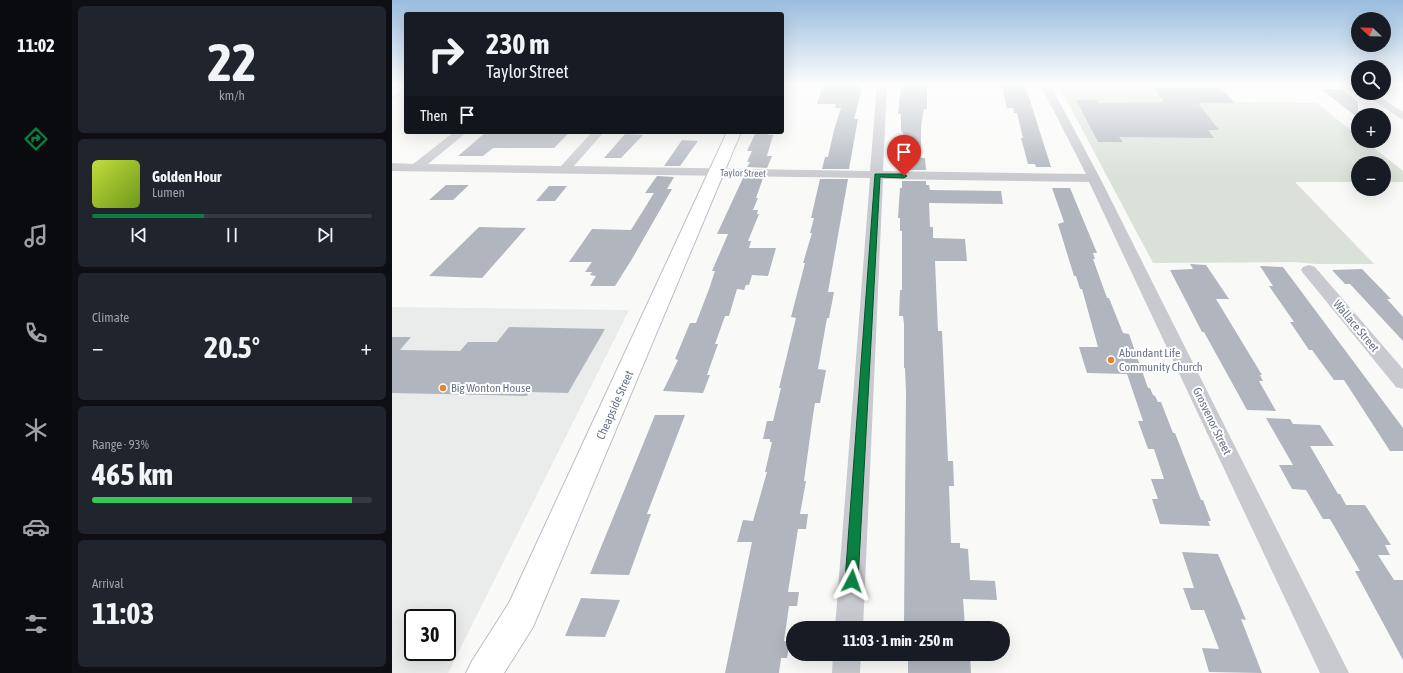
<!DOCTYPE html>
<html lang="en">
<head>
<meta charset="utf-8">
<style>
	:root { --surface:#171b24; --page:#20242c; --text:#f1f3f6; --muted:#9ea1a6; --line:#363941; --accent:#0b8043 }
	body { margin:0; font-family:"Asap Condensed",sans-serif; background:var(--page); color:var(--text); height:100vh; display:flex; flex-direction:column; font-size:15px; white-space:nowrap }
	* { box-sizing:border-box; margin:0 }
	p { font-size:13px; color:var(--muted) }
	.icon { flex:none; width:22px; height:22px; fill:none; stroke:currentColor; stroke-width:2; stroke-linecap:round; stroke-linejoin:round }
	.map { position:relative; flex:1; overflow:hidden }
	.side { display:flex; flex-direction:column; gap:6px; padding:6px; background:#0d0f14; width:320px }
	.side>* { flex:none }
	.hud { position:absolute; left:12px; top:12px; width:380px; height:122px; border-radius:4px; box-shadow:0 4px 16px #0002; background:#171b24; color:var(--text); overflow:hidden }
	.needle { width:26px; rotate:292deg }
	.buttons { position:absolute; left:959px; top:12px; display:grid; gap:8px }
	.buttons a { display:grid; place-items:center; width:40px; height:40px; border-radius:50%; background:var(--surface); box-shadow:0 4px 16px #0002; font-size:20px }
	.speed { position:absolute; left:12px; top:609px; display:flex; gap:8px; font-size:20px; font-weight:700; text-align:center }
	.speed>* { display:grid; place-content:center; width:52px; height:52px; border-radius:50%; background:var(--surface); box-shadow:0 4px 16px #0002; line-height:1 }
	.speed .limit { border:2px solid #111; border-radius:6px; background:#fff; color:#111 }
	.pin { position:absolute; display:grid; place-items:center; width:34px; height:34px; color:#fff; margin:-41px -17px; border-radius:50% 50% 50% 0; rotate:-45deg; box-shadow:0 0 4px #0007 }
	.pin .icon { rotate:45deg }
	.me { position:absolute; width:44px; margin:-22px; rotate:4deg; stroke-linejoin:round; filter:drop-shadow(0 0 3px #0008) }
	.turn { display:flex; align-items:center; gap:14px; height:84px; padding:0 16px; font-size:18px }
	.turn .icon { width:52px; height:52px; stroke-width:2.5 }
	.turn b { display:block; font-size:28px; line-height:34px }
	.then { display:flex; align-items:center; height:38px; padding:0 16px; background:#0003; gap:8px; font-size:15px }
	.big { font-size:30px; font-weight:700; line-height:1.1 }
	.side .tile { flex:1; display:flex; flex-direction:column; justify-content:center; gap:6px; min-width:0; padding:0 14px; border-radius:6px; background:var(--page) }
	.side .dial { align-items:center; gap:0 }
	.dial b { font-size:52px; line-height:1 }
	.song { display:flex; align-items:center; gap:12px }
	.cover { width:48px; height:48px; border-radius:6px; background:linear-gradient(135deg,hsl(70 70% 55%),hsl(80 70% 35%)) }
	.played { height:4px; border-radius:2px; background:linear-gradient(90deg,var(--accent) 40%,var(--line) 40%) }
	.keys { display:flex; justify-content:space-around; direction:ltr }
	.heat { display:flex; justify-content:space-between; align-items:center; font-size:22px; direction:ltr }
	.charge { height:6px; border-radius:3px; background:linear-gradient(90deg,#34c759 93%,var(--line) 0) }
	.trip { position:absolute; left:394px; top:621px; width:224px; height:40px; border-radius:20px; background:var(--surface); box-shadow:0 4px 16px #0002; font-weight:700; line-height:40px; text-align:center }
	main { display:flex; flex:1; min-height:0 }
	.menu { display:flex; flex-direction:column; width:72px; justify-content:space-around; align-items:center; background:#090b0e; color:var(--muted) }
	.menu .icon { width:28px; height:28px }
	.menu .selected { color:var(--accent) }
	.menu b { font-size:18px; color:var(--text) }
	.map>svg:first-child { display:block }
	.built { fill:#eaebeb; fill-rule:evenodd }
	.green { fill:#dae1d9 }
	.building { fill:#b0b5be }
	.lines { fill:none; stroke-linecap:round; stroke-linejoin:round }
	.secondary-casing { stroke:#babdc4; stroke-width:2 }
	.street { fill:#c8cacf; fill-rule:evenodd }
	.secondary { fill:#fff; fill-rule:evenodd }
	.route { fill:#0b8043; stroke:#07532c }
	.poi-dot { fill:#e18530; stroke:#fff; stroke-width:1.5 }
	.labels { text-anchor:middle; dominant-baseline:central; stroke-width:4; stroke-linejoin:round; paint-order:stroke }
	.far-street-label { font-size:10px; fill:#697388; stroke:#fff }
	.street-label { font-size:12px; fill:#697388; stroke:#fff }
	.poi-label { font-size:12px; fill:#697388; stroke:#fff; text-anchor:start }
</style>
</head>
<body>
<main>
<nav class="menu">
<b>11:02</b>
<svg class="icon selected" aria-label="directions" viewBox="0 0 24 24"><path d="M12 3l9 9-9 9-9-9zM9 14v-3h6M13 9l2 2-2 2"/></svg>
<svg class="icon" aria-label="music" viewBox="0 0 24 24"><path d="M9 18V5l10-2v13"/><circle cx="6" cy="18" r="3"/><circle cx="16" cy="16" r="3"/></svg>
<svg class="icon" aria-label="phone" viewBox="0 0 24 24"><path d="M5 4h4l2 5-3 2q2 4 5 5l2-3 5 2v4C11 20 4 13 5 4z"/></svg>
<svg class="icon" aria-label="climate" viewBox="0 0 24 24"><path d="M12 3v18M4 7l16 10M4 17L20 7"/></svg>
<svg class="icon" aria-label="car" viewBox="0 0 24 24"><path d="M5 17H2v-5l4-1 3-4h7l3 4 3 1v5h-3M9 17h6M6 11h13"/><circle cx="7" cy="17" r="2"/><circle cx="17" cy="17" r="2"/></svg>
<svg class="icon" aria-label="filters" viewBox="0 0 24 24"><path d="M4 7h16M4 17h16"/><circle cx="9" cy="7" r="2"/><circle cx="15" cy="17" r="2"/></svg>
</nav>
<section class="side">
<div class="tile dial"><b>22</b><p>km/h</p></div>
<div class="tile">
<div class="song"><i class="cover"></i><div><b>Golden Hour</b><p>Lumen</p></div></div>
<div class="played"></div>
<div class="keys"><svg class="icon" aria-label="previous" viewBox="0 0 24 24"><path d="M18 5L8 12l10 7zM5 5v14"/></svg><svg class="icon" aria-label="pause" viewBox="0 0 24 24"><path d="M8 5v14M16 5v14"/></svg><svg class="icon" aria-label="next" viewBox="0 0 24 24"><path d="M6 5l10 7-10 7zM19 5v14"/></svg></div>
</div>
<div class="tile"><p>Climate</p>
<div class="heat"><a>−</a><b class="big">20.5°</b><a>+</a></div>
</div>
<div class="tile"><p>Range · 93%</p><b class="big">465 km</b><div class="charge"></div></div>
<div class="tile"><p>Arrival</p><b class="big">11:03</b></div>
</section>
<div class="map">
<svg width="1011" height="673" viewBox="0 0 1011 673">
	<rect width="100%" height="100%" fill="#f9faf8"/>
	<path class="built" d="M0,307L237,310L56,673H0ZM21,618H55V652H21Z"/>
	<path class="green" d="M666,84H756L770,101L925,103L966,136V141H973L1011,171V182H992V163H966V182H903L982,264H925L902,262L761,263Z"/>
	<path class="building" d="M431,85H468L467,88H470L462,119H466L457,169H430L433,157H436L442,130L449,108H443L444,104H425Z
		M535,85V109H532L529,126V158H533L534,170H511V132H509V114H506L509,86Z
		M610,85H633L659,167H644L643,164H636L629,138H631L625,113H622L621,108H615Z
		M761,88H829L843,103H806L827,130H816L822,138L727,137L731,142H706L684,100H705L707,103L772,102Z
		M929,89H949L966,102V118Z
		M94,132H178L162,148H101L91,156H66Z
		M364,132H378L376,135H381L375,156H380L375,168L355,167L358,162H355L360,151H355Z
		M233,134L251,135L229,158H212Z
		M290,140L306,141L288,166H272Z
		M265,176L282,177L275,189H280L240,259L223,286H198L204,276L198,275L200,272H193L200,262H177L200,229L239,230L262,193H253Z
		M351,178H371L364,198H366L361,210H366L365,214H367L356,241H359L357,248H384L376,276L360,275L357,285H354L352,290L345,289L337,316H333L323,344H326L315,375H318L311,393L271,391L286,360L283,359L298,323H304L317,289L323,271H320L336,234H325Z
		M428,179H456L436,292H442L437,318H435L426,369L434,370L428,403H423L421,415L412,481H414L408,514H416L414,529H406L396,592H407L405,606H397L392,641L398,642L395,658H389L387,673H333L360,542H345L351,520L361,521L375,472H373L380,442H378V439H371L375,421H381L389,388H387L404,318L399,317L413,263H411L420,233H418L422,218H419Z
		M510,181H534V185H537L538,190L609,191L611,204L537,203L538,227H541V238L573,239L575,261H543L546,331H550L556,461H561L562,486H557L559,543H568V548L576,549L578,580L603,581L605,600L571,599L573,627L512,625L514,392L513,368H512V324L511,316H507L508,290H510V231H508V218H506L508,188H510Z
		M54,185H77L61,200H37Z
		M157,186H175L163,201H144Z
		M660,188H678L705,253H701L703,259H701L715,298H717L731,333L737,334L756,388H758L761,395L763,396L766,402H769L781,433H783L809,500H811L819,521H816L818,526L768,524L760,499H766L759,479H772L762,449H756L746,421H751L735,374L695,373L687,347H706L690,289H688L684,276H682L666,224L672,222Z
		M87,227L134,228L90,278L37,276Z
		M798,264L814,265L837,299H824L870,375H868L871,381H867L884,411L855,410L812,332H810L778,270L801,269Z
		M868,266L891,267L1011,428V451H998L952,380H942L920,350H917L898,322H902L877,286H881Z
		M970,269L999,299H995L1011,317V341L958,284H953L940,270Z
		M117,327L213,329L176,393L137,392L135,396L0,393V337H19L8,350L68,351L76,342H105Z
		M263,415H293L255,514H259L237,575L198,574Z
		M874,418L898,419L901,424L928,425L942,446H918L946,494H948L954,505H973L999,545H993L998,555H986L1002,580H1011V660L963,571H968L938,519H931L914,490L900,489L887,465H901Z
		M790,552L826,554L854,620L849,619L870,673L817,672L810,648L827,649L812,610H799L791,588H802Z
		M189,598L228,600L213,637L173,636Z
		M516,654H578L579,673H516Z"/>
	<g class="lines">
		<defs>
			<path id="secondary" d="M7,84H14V90L0,98V89Z
				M335,132H349L141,627L112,673H74L80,661L117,603Z"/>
		</defs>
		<use href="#secondary" class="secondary-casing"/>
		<path class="street" d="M485,84H495L491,171L694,174L648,84H658L708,178L957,673H928L697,182L491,179L471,628H443L478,178L0,171V163L21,164L62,132H75L36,164L169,166L200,132H212L182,166L478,171Z
			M957,84H966V90Z
			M970,93H982L1011,112V120Z
			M917,265L923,267L1011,369V389L1004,387L911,273L909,270L911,267Z
			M441,654H469L468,673H440Z"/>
		<use href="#secondary" class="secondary"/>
	</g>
	<linearGradient id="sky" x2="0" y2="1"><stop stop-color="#9abddf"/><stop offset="0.47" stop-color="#fcfdfc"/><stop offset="1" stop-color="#fcfdfc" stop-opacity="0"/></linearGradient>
	<rect width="1011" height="178" fill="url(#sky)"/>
	<path class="route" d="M483,174H512L515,176L512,178L488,177L466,581L464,586L460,588L455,586L453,581Z"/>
	<g class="poi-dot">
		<circle cx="719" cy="360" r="4"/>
		<circle cx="51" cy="388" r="4"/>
	</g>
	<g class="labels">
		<g class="far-street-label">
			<text transform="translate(351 173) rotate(1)">Taylor Street</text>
		</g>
		<g class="street-label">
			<text transform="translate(964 326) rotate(50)">Wallace Street</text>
			<text transform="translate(223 405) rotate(-66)">Cheapside Street</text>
			<text transform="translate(820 421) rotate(64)">Grosvenor Street</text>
		</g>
		<g class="poi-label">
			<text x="727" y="353">Abundant Life<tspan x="727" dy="14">Community Church</tspan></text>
			<text x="59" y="388">Big Wonton House</text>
		</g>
	</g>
</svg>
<div class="buttons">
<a><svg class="needle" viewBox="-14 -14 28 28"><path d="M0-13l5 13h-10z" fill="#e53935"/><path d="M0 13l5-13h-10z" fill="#9ea1a6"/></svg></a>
<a><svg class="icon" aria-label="search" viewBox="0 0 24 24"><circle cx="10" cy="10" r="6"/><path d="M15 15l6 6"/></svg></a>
<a>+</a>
<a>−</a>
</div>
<div class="speed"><div class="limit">30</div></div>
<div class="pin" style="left:512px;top:176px;background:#d93025"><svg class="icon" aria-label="arrive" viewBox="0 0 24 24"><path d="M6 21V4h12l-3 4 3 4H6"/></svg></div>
<svg class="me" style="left:460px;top:581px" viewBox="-20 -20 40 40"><path d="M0-17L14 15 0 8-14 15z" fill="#0b8043" stroke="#fff" stroke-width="4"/></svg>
<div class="trip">11:03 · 1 min · 250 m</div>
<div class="hud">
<div class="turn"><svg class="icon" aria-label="right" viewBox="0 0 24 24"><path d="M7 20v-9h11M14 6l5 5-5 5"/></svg><div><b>230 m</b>Taylor Street</div></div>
<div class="then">Then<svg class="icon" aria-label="arrive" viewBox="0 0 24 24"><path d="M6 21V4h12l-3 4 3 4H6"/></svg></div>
</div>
</div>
</main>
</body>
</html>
